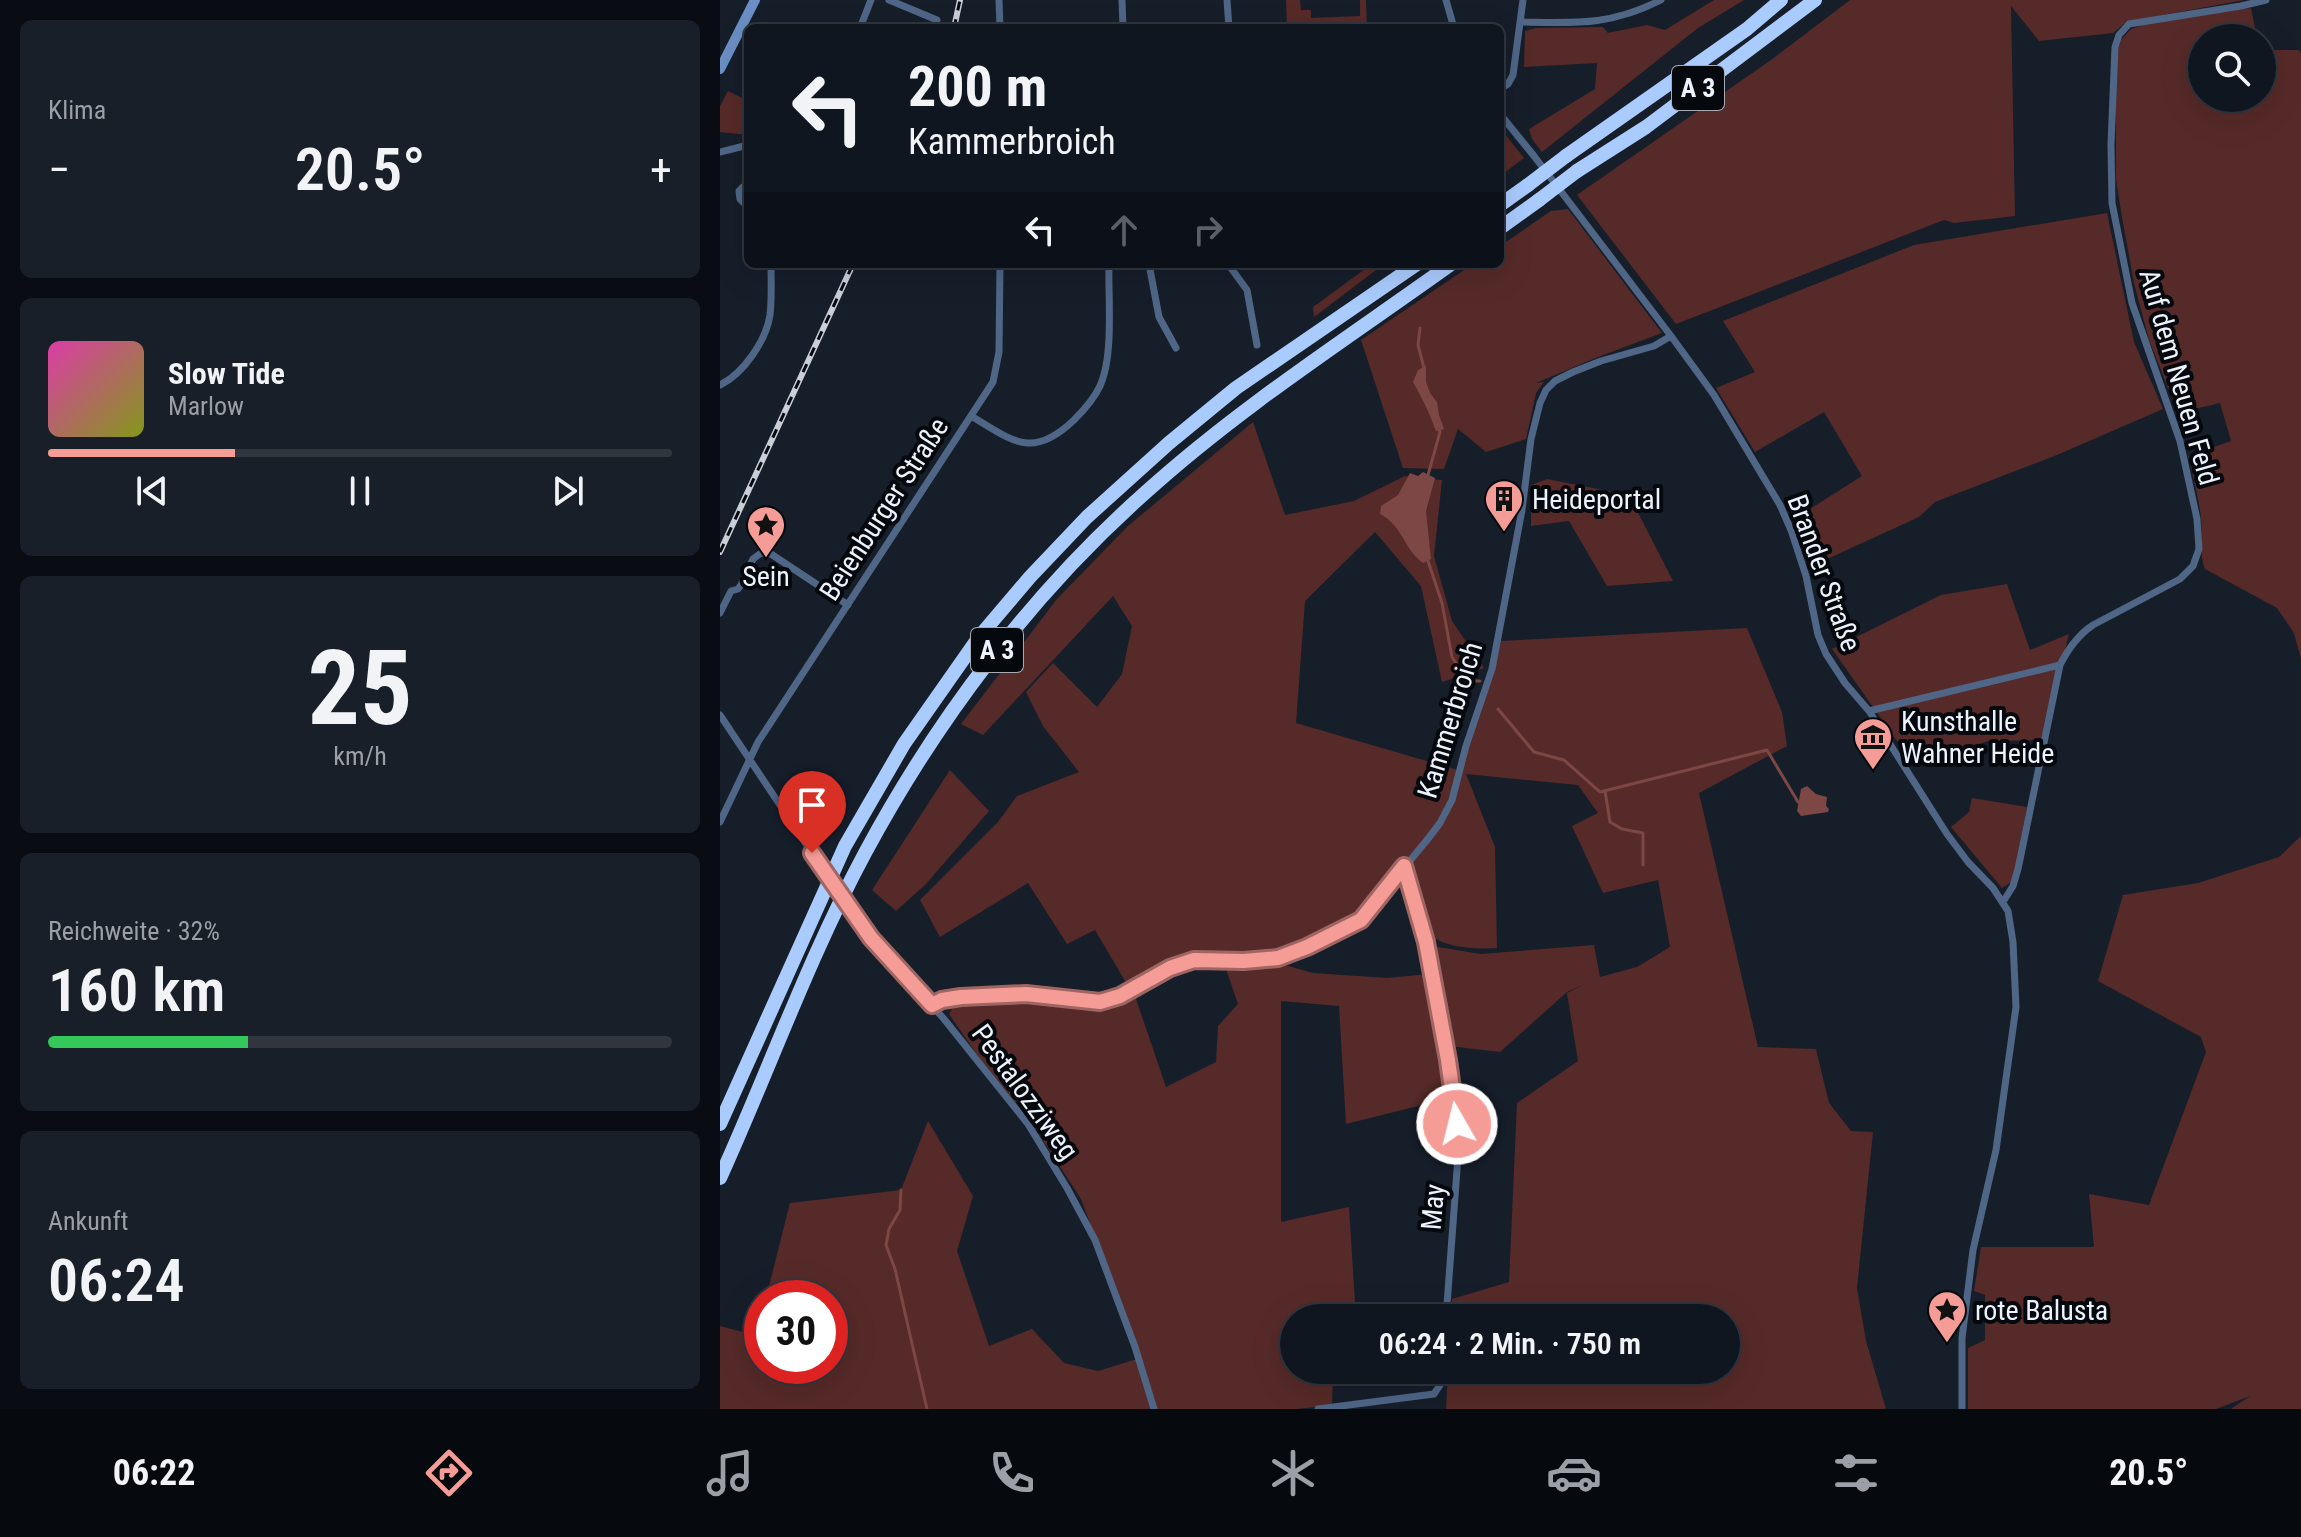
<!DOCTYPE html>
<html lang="de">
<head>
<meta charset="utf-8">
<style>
	:root { --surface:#101620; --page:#191f29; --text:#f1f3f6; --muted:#9c9fa5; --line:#30353e; --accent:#f59c96 }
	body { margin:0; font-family:"Roboto Condensed",sans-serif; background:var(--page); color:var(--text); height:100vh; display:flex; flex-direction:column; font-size:30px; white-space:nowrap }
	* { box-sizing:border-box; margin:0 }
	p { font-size:26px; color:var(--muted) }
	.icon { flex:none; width:44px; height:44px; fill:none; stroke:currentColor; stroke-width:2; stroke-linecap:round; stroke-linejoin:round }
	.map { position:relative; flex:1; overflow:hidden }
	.details { display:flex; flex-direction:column; gap:20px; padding:20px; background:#090c12; width:720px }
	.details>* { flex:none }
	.top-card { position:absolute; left:24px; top:24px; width:760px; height:244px; border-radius:12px; box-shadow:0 8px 32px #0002,0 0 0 2px var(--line); background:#101620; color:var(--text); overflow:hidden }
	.tools { position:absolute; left:1468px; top:24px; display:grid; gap:16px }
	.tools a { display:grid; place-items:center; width:88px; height:88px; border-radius:50%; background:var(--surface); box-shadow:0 8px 32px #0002,0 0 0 2px var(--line); font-size:40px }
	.speed { position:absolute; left:24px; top:1280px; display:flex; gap:16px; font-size:40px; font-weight:700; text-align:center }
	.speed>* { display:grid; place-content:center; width:104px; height:104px; border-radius:50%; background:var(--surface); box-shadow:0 8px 32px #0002,0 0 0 2px var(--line); line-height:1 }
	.speed .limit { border:12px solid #d22; background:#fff; color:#111 }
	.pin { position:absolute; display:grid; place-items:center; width:68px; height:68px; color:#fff; margin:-82px -34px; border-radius:50% 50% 50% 0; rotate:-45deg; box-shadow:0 0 8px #0007 }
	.pin .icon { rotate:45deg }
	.me { position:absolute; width:88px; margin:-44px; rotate:352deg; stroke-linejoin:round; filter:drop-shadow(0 0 6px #0008) }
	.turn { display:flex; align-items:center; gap:28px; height:168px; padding:0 32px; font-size:36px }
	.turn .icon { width:104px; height:104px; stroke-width:2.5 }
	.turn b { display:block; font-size:56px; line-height:68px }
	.lanes { display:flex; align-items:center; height:76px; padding:0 32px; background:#0003; justify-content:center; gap:40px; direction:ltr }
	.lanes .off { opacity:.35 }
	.big { font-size:60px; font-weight:600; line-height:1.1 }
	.details .tile { flex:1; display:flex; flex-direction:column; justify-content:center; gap:12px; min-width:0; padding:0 28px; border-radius:12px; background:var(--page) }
	.details .dial { align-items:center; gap:0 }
	.dial b { font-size:104px; line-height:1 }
	.song { display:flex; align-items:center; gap:24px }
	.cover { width:96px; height:96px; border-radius:12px; background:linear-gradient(135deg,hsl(320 70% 55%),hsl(70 70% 35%)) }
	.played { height:8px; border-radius:4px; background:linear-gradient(90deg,var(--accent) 30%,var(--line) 30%) }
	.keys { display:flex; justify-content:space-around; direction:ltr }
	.heat { display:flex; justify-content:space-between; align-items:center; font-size:44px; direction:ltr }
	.charge { height:12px; border-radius:6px; background:linear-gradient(90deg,#34c759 32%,var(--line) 0) }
	.trip { position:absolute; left:560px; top:1304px; width:460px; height:80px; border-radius:40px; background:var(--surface); box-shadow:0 8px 32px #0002,0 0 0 2px var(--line); font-weight:600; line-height:80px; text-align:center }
	.dock { display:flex; height:128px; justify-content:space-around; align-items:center; background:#06090d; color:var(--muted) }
	.dock .icon { width:56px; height:56px }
	.dock .on { color:var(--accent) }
	.dock b { font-size:36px; color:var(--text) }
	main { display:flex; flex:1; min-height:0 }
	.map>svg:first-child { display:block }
	.green { fill:#562a28 }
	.water { fill:#7c4744 }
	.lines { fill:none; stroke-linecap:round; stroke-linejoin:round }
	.stream { stroke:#7c4744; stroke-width:3 }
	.street { stroke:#4f6687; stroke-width:7 }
	.secondary { stroke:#6b8fc4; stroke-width:10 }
	.highway { stroke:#aacbfe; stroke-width:14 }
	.rail-casing { stroke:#c8cfd8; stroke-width:6 }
	.rail { stroke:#05080d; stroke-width:3; stroke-dasharray:9; stroke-linecap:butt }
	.street-bridge { stroke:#4f6687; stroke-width:7 }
	.highway-bridge { stroke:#aacbfe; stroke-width:14 }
	.route-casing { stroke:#9f6562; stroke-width:20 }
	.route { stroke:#f59c96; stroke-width:14 }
	.labels { text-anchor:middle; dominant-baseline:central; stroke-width:8; stroke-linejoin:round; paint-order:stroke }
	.shield { fill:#05080d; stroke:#a7acb4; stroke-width:2 }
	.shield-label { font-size:26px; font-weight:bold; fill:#edf3fc }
	.street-label { font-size:28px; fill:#edf3fc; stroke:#05080d }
	.poi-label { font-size:28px; fill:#edf3fc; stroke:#05080d; text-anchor:start }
</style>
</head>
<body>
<main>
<section class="details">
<div class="tile"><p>Klima</p>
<div class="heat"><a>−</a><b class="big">20.5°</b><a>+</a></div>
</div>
<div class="tile">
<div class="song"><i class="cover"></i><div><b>Slow Tide</b><p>Marlow</p></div></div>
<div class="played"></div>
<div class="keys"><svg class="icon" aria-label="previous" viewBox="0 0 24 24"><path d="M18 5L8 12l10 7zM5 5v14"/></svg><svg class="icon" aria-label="pause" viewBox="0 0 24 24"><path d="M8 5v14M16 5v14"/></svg><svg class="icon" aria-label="next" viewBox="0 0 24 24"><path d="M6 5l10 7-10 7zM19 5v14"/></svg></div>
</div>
<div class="tile dial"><b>25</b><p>km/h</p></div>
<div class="tile"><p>Reichweite · 32%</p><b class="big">160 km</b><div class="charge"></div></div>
<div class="tile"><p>Ankunft</p><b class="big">06:24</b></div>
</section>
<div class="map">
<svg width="1581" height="1409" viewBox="0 0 1581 1409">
	<rect width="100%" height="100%" fill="#161e2a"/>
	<path class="green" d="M566,0H580L581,10H591V18L640,16V0H646L647,28H567Z
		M994,0H1024L978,28L822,152L812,139L809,129L875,89L877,63L804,67L805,31L816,28L883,27L888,33L927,25L945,30Z
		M1130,0H1524L1416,20L1404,24L1393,33L1319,41L1291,6L1295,216L1234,223L1224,220L956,324L857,195L1051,60Z
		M1531,8L1537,38H1482V98H1542V50H1579L1581,54V659L1574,633L1557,608L1485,569C1479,555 1483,535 1481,519C1479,498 1473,477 1468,456L1511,441L1500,403L1458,413L1429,340L1414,283L1403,223L1396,180V72L1397,52L1401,40L1411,29L1429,23Z
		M8,91L28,101V135L0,132V106Z
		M780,128L804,158L780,176Z
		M848,209L942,333L878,357L816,383L824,382L816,393L806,439L766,452L738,429L724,469L683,468L641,340L753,264H780V246L831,211Z
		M1387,213L1414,342L1443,409L1337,455L1215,502L1199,517L1094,565L1074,519L1142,476L1104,412L1035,452L996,388L1035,372L1003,321L1194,245Z
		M652,264H664L594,317L593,307Z
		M533,422L565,515L634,501L685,476L722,480L714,556L732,621L764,668L722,682L701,586L655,532L585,601L576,723L741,771L781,641L1027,628L1062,712L1067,746L979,793L1038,1047L1096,1049L1109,1103L1131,1131L1153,1132L1137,1288L1146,1341L1166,1409H726L728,1370H1006V1318H731L732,1299L789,1282L797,1103L858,1061L847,993L865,984L847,992L780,1052L729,1046L719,995L713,950L718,947L761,954L874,945L880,977L917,967L950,947L938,880L883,893L852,826L878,813L858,785L746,774L775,847L777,948C755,949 728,949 710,935L680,865L639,913L573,949L553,955L524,958L474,957L433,971L408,986L375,930L347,944L308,883L220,937L200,900L278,822L297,796L359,772L323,726L306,692L333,663L377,707L402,674L412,626L393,596L263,735L241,724L337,599L408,526Z
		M827,479L909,495L953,581L887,586L849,521L811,526V485Z
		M1287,584L1310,650L1349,634L1322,740L1268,741L1194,765L1112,649L1221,595Z
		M230,770L269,811L206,884L176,911L152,890Z
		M1252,798L1307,807L1293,881L1282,888L1231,827L1249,812Z
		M1581,836V1409H1511L1530,1396L1496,1409H1248V1348L1265,1340V1295L1254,1291L1261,1247H1374L1369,1194L1429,1205L1486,1052L1481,1037L1378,981L1403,895L1478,883L1503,875L1559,857Z
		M554,962L593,973L667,978L709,974L729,1094L726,1099L626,1124L619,1006L561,1001V1222L629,1207L636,1318H574V1370H613L612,1405L578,1409H0V1326L42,1337V1366H61L64,1370L81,1366H110V1360L126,1348L118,1303H110V1298H46L70,1203L181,1190L208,1121L253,1196L237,1251L269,1346L312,1329L344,1363L378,1371L420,1358L361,1199L311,1122L258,1056L229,1014L237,1001L331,1002L363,1007L389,1006L414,993L446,1087L496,1062L498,1026L518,1004L505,966Z"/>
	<path class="water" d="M706,366V382L710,393L717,402L719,415L724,429L716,431C710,414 702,398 693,382L698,370Z
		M703,472L715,478L706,511L711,559L703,563C682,547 684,527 660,514L661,506L678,495L690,473L698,476Z
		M1087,786L1096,794L1107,797L1106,806L1109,809L1108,812L1081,816L1077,811L1081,789Z"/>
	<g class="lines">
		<path class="stream" d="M700,328L698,345L704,368
			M708,475L720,432L719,429
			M707,558L722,603L732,657L747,681H760
			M778,709L814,752L844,760L880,792L1047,750L1078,802
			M885,791L890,822L902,829L923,833V865
			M181,1190L180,1210L169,1229L166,1245L175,1269L207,1409"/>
		<path class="street" d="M169,0L217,20
			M279,0L280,28
			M402,0L403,28
			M507,0L509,28
			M726,0L734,28
			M800,22C856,23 890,26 941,0
			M140,28L151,0
			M780,89L788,84L793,75L803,0
			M780,114L814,156L951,336L994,395L1060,505L1071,530L1086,576L1098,635L1106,654L1125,683L1149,711L1227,834L1248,862L1273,888L1288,911L1293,942L1296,1007L1276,1150L1253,1250L1242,1338V1409
			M0,152L28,145
			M28,186L23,187L19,191L20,199L28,207
			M429,264L439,317L456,348
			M508,264L527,290L537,345
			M0,385C23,374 46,341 50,315C52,298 51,281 51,264
			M251,416C293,441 312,460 354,420C364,410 374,399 380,386C394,356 388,298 389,264
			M0,613L11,591L18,589L21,585L33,559L41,553L51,554L128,605
			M1149,711L1340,665
			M0,715L92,853
			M0,822L38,742L273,382L279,352L280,264
			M684,866L706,942L728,1060L739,1143L726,1318
			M1283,902L1293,886L1298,869L1340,665C1348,649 1358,635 1373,625L1460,579L1473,566L1479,549L1477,519L1460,441L1412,303L1392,203L1391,144L1395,47L1399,35L1409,24L1521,6L1546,0
			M144,928L224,1019L308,1124L347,1188L375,1240L415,1347L434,1409
			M212,1005L222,1000L241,997L306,994L380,1002L400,996L458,965L474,960L524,961L558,958L587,947L641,920L707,840L720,823L732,800L746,746L772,669L802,510L811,439L820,403L826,390L835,381L853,372L881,361L934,346L951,336
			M598,1409L714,1394L720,1385L722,1370"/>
		<path class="secondary" d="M0,69L35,0"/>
		<path class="highway" d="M846,156L1027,29L1061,0
			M857,171L926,127L1095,0
			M780,205L808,185
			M780,228L819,200
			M0,1124L125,846L184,744L259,637L310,577L367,517L449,443L516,388L697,264
			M0,1178C49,1070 89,957 145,853C217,719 312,593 426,492C520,407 628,338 731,264"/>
		<defs>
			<path id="rail" d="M234,28L240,0
				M0,552L133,264"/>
		</defs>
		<use href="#rail" class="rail-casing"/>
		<use href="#rail" class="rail"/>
		<path class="street-bridge" d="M92,853L144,928"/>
		<path class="highway-bridge" d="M808,185L846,156
			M819,200L857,171"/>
	</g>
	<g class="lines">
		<defs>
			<path id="route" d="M92,853L151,938L212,1005L222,1000L241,997L306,994L380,1002L400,996L450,968L474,960L524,961L558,958L587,947L641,920L684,866L706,942L728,1060L737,1124"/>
		</defs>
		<use href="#route" class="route-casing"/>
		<use href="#route" class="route"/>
	</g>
	<defs>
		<symbol id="building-pin" viewBox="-11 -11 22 30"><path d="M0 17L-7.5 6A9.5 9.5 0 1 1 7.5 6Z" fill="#f59c96" stroke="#05080d"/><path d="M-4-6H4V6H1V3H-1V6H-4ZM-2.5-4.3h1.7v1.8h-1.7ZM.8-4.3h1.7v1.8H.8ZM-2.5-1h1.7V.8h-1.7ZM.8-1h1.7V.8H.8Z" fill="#111"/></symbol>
		<symbol id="sight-pin" viewBox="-11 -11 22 30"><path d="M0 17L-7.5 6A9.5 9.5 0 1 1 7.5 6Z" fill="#f59c96" stroke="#05080d"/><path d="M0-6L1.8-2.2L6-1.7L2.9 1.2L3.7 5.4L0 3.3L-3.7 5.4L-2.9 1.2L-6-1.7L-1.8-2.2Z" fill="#111"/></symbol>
		<symbol id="museum-pin" viewBox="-11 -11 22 30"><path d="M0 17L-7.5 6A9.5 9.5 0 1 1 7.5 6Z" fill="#f59c96" stroke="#05080d"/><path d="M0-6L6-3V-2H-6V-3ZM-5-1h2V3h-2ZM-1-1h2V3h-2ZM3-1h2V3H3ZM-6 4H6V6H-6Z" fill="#111"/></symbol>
	</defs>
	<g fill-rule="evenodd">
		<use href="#building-pin" x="762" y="477" width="44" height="60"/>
		<use href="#sight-pin" x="24" y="503" width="44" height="60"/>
		<use href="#museum-pin" x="1131" y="715" width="44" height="60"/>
		<use href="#sight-pin" x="1205" y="1288" width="44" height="60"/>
	</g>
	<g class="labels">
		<g class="shield">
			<rect x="952" y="66" width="52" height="44" rx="6"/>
			<rect x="251" y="628" width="52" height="44" rx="6"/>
		</g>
		<g class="shield-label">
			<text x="978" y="88">A 3</text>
			<text x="277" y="650">A 3</text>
		</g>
		<g class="street-label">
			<text transform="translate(1459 377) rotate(74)">Auf dem Neuen Feld</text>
			<text transform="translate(164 509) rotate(-57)">Beienburger Straße</text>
			<text transform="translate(1104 573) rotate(70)">Brander Straße</text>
			<text transform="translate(730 720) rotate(-73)">Kammerbroich</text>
			<text transform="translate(305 1092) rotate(54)">Pestalozziweg</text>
			<text transform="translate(713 1207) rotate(-85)">May</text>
		</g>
		<g class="poi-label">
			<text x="812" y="499">Heideportal</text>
			<text x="46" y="576" text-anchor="middle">Sein</text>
			<text x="1181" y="721">Kunsthalle<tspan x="1181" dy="32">Wahner Heide</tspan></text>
			<text x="1255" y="1310">rote Balusta</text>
		</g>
	</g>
</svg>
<div class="tools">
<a><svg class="icon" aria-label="search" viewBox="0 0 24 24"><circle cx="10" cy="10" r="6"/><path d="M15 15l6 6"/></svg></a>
</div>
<div class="speed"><div class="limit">30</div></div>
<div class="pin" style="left:92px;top:853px;background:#d93025"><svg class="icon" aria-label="arrive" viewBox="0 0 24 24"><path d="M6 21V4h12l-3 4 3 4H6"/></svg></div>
<svg class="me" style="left:737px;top:1124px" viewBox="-20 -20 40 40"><circle r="17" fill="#f59c96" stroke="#fff" stroke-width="3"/><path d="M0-11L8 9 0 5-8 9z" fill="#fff"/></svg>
<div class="trip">06:24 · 2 Min. · 750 m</div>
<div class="top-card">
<div class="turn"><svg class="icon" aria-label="left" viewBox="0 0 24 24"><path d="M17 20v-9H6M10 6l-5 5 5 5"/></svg><div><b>200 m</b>Kammerbroich</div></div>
<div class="lanes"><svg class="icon" aria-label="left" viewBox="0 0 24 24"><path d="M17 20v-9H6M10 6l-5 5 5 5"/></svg><svg class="icon off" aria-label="ahead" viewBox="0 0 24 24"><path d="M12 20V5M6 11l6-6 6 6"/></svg><svg class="icon off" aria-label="right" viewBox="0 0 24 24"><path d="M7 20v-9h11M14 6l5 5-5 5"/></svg></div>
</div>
</div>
</main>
<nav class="dock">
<b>06:22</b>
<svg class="icon on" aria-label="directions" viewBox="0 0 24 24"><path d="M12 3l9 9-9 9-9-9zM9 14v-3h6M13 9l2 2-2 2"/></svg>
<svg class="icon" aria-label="music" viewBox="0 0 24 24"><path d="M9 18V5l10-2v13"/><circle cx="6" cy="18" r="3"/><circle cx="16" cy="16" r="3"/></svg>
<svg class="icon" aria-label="phone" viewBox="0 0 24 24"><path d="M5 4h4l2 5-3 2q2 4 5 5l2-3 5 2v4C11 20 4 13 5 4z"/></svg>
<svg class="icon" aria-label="climate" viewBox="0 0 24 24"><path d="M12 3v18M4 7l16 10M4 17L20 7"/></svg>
<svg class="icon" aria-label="car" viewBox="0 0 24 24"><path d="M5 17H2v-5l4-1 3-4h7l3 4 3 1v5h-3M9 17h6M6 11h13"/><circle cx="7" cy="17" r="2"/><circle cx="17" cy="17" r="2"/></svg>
<svg class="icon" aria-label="filters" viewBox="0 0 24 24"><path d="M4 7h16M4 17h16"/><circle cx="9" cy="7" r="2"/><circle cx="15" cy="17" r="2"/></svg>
<b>20.5°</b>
</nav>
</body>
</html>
